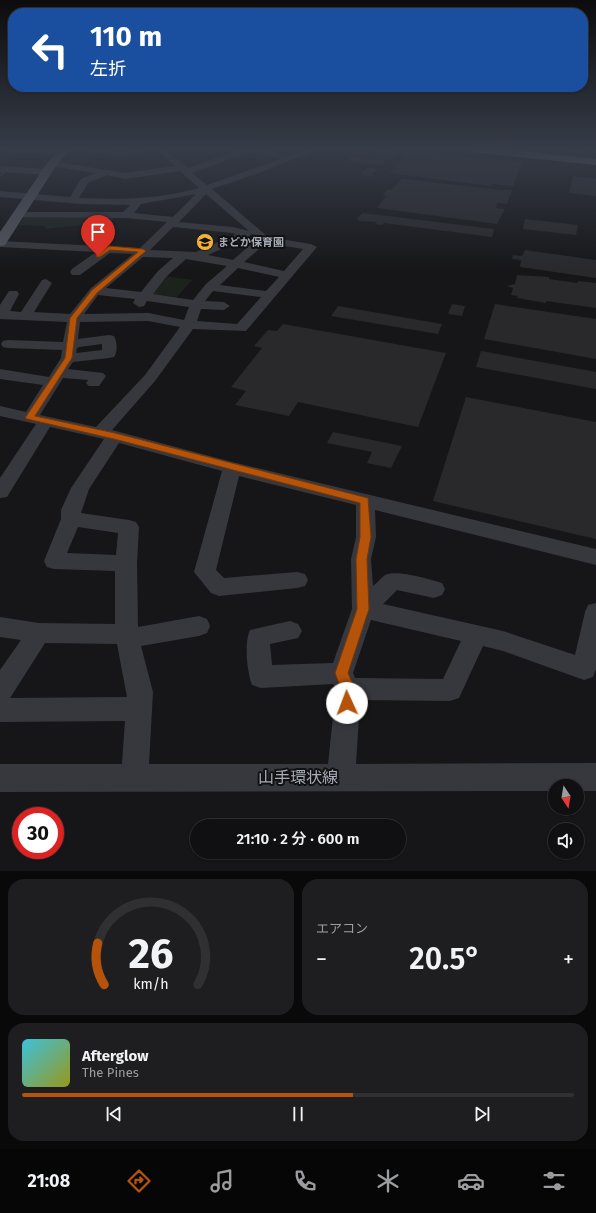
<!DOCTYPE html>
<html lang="ja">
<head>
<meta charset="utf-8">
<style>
	:root { --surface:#101012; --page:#1e1e20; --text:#f1f3f6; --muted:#9c9d9f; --line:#303032; --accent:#b45309 }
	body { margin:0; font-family:"Fira Sans","Noto Sans JP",sans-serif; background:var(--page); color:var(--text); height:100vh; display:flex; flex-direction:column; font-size:15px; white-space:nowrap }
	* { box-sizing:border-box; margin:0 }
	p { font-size:13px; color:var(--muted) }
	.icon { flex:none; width:22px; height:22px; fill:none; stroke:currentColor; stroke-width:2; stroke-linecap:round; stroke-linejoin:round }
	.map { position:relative; height:871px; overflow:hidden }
	.sheet { display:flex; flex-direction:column; gap:8px; padding:8px; background:#09090a; flex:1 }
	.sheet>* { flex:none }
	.guide { position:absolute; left:8px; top:8px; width:580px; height:84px; border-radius:16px; box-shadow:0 1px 3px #0004,0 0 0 1px var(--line); background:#1a4fa0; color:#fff; overflow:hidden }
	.needle { width:26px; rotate:168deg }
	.controls { position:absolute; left:548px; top:779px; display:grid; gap:8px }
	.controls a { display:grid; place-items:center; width:36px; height:36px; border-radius:50%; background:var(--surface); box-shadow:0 1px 3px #0004,0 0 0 1px var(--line); font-size:20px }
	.speed { position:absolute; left:12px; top:807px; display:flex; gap:8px; font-size:20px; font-weight:700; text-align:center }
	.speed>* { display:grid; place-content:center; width:52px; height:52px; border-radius:50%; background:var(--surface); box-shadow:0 1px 3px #0004,0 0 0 1px var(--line); line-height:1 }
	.speed .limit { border:6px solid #d22; background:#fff; color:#111 }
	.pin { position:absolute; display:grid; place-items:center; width:34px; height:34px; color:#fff; margin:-41px -17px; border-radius:50% 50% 50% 0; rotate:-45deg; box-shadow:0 0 4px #0007 }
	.pin .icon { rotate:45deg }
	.me { position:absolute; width:44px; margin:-22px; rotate:358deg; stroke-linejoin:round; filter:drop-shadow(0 0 3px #0008) }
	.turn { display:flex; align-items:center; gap:14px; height:84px; padding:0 16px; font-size:18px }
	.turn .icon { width:52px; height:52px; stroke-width:2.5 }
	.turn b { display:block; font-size:28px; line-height:34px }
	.big { font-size:30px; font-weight:600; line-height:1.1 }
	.sheet .widget { flex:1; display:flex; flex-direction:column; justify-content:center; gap:6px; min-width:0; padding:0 14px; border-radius:16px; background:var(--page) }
	.sheet .dial { align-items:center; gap:0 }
	.dial svg { height:104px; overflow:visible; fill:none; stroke:var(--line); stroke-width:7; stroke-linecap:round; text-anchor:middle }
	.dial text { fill:var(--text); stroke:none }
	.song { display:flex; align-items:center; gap:12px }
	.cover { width:48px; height:48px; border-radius:6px; background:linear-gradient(135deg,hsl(190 70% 55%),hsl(60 70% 35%)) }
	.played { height:4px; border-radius:2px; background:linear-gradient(90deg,var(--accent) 60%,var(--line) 60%) }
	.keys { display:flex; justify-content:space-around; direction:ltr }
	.heat { display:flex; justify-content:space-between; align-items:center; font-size:22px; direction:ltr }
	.sheet .tiles { flex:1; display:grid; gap:8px; grid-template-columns:1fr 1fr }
	.widget:last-child { grid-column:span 2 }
	.trip { position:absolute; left:190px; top:819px; width:216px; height:40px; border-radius:20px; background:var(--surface); box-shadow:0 1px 3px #0004,0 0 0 1px var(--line); font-weight:600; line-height:40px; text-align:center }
	.menu { display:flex; height:64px; justify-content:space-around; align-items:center; background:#060607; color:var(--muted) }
	.menu .icon { width:28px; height:28px }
	.menu .current { color:var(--accent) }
	.menu b { font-size:18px; color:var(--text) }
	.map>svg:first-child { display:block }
	.green { fill:#1c231d }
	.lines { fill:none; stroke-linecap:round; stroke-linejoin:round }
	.stream { stroke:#2c353c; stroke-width:2 }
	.building { fill:#29292c }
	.minor { fill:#37383d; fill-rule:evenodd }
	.major { fill:#53555c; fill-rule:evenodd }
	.highway { fill:#63666e; fill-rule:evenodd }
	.route { fill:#b45309; stroke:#753606 }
	.labels { text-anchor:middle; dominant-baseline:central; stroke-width:4; stroke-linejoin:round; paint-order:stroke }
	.far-poi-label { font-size:11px; font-weight:bold; fill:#a8adb8; stroke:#111113; text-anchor:start }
	.near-street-label { font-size:16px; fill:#a8adb8; stroke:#111113 }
</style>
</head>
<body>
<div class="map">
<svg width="596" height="871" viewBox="0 0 596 871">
	<rect width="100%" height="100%" fill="#161618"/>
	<path class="green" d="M25,216H117L111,222L45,229L46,226H43L19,225Z
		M164,276L192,280L177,297L152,294Z"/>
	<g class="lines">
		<path class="stream" d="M0,172L4,173L0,176"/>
	</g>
	<path class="building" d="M378,149H401L393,157L372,155Z
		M567,149L596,152V160L566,157Z
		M408,151L522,162L513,186L492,184L491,186L390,173Z
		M349,156L367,159L385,161L384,165H378L348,161Z
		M370,167L378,170L372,173L374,176L368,177L359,174L364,173L361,172Z
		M573,176L596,179V196L569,193Z
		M402,179L501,190H512L507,204L497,203L496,208L505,209L497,224L377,208L386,196L383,195L387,190H391Z
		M363,213L494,229L492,237L384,223L382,225L375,224L377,222L358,221L359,219H356Z
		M525,219L578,225L576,235L523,229Z
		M525,250L596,260V278L520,267L521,260L512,259L513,255L522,256Z
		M517,275L549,277V279L577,283L578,281L596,283V308L546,301V303L517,298L518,296L511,295L513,288L506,286L515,284Z
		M452,304L465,306L462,316L448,314Z
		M495,304L596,319V359L484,339Z
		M338,306L442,324L438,334L331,316Z
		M283,324L446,353L418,427L298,402L289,416L235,405L246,391L231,387L262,348L254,346L268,330L277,331Z
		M481,351L596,372V389L476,367Z
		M466,397L596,422V539L433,501Z
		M333,432L402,446L391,468L367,463L372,452L327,443Z"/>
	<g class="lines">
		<path class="minor" d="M9,149L60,151L64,153L60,155L12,152H9Z
			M80,149L124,152L135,149H149L124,156L84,151Z
			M156,149H165L188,168L241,149H259L290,156L308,149H319L261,172L212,189L268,237L311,244L317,247L246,331L193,329L155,381L112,430L232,462L596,549V565L375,510L376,537L371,559L373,586C377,583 381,578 385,575C395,569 430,579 442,583L445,589L442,595L434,598L397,590L383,604L503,631L575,655L585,612L588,605L596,603V669L593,677L584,680L503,651L483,646L459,698L450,701L360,700L356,764L596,763V791H577V786H555V791L0,792V764H122L125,721L0,722V670L21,640L0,637V617L39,623L115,624V571L54,569L47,567L44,561L61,519V510L71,488L104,439L50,427L7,497L0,498V478L36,424L0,416V406L26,412L43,385L0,379V369L49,377L61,358L62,350L8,348L3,347L1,344L3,341L8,340L63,342L67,322L0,319V305L9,291H17L19,294L10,311L21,312L42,280L46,279L52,283L34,312L70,314L91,288L133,254L110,253L80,275H72L70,272L72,269L96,252L0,247V241L140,248L167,222L126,218L19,217L15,216L14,214L15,212H123L130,205L80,204L0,197V191L70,197L81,179L96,173L49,166V162L52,161L125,173L175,166ZM249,152L281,159L207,185L192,173ZM180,171L199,188C160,199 120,200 79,198L88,183L107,175L125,179ZM196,194L173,217L134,213L141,204ZM206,194L249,231L233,227L179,222ZM173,227L232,233L236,234L196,252L150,250ZM251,233L257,239L233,260L208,255L250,236ZM266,243L303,249L284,271L244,262ZM143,257L173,258L158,271L141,292L106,288ZM186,259L227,266L206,284L193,300L153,294L166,277ZM238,268L279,277L266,291L220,285ZM213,291L261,297L237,324L197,321L201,309L224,310L230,306L224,302L205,301ZM98,295L135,299L133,303L139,307L144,306L147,301L189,307L184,320L148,313L84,314ZM148,321L180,327L145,375L96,427L40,415L63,378L88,380L86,383L89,386H99L106,376L103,373L68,369L73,362L109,358L114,357C118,352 117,341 114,336L109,335L78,339L80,322ZM102,344V350L76,353L77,348L79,347ZM119,443L222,471L194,572L211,593L219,596L297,588L305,586L308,580L305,574L297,572L224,578L216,570L239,476L356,505V537L351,559L352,609L333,663L272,665L270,644L298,638L302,631L298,624L290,621L250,630C244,642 247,672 252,685L261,688L333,684L336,689L328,764H149L153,692L141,646L199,636L207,633L210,626L207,619L199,616L138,627L137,563L139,527L136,522L129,520L81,513L89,489ZM78,527L118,533L116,555L67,553ZM371,620L461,641L443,679L355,678L353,673ZM45,643L117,644L127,697L10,698Z
			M0,166L47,169L51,172L47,175L0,172Z"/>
		<path class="major" d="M60,149H70L56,166L5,245L0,246V232L48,162Z"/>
		<path class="highway" d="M467,149H501L596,159V165L472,152Z"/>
	</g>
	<linearGradient id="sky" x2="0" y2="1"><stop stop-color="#0c0c0d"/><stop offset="0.55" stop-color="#363c48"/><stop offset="1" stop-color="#363c48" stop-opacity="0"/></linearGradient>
	<rect width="596" height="271" fill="url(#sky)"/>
	<path class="route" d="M109,246L143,249L146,251L97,293L77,318L72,358L35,416L115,433L368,498L371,537L367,559L369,609L348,673L355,689L352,708L347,710L342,708L340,703L341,689L335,673L357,609L356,559L360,537V503L114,439L27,419L25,418L65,358L70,318L92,290L138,252L110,250L100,257H96V255Z"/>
	<defs>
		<symbol id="school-disc" viewBox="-11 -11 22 22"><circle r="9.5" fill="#f2b134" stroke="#111113"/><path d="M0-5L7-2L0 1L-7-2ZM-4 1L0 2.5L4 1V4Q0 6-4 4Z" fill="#111"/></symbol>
	</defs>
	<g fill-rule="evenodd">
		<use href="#school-disc" x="195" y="232" width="20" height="20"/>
	</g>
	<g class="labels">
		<g class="far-poi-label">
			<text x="218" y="242">まどか保育園</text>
		</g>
		<g class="near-street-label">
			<text x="298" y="777">山手環状線</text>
		</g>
	</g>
</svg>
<div class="controls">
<a><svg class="needle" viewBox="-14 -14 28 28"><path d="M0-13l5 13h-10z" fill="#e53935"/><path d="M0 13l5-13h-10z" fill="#9c9d9f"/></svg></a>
<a><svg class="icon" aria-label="sound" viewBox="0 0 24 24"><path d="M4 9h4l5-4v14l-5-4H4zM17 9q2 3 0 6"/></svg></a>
</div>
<div class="speed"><div class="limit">30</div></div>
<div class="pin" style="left:98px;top:256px;background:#d93025"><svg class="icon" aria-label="arrive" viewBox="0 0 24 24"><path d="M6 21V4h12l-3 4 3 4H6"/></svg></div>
<svg class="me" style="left:347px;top:703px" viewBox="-20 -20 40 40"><circle r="19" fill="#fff"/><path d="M0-13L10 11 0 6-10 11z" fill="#b45309"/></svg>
<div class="trip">21:10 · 2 分 · 600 m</div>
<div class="guide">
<div class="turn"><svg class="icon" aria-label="left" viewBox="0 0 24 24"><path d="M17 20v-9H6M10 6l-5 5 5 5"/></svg><div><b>110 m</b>左折</div></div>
</div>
</div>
<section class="sheet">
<div class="tiles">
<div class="widget dial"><svg viewBox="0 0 100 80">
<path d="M14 69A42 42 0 1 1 86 69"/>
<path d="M14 69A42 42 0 0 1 9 37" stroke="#b45309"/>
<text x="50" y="56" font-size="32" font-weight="700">26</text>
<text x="50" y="72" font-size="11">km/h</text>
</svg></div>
<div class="widget"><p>エアコン</p>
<div class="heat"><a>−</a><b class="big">20.5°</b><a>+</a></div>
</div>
<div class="widget">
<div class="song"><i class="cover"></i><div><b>Afterglow</b><p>The Pines</p></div></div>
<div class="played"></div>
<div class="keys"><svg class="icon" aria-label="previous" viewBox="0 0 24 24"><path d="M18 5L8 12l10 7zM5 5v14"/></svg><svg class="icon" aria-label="pause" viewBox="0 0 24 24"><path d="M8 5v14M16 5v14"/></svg><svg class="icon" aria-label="next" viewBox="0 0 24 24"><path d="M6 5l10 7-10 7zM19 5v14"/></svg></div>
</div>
</div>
</section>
<nav class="menu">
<b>21:08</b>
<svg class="icon current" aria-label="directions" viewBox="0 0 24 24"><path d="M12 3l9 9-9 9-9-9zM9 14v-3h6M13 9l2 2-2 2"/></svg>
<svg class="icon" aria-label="music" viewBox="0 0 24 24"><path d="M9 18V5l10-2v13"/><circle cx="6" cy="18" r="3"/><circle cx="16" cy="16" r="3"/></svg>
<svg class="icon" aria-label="phone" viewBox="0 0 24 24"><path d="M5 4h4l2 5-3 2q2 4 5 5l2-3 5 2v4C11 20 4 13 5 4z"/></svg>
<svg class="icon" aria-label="climate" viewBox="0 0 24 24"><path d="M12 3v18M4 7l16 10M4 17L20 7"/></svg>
<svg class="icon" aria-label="car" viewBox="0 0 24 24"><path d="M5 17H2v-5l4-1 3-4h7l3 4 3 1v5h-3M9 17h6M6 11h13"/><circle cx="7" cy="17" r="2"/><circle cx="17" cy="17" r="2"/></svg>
<svg class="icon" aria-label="filters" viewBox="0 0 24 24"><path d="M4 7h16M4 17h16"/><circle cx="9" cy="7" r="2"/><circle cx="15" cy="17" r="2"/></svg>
</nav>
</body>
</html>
